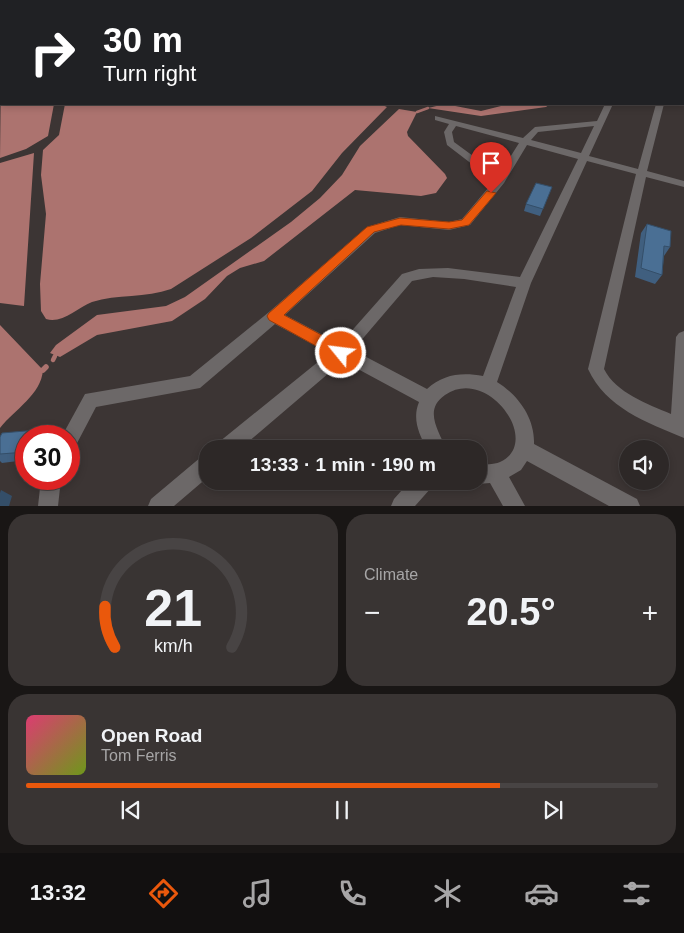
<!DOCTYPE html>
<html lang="en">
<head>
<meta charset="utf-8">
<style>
	:root { --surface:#2d2827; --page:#393433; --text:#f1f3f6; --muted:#a7a6a7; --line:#484444; --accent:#ea580c }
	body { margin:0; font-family:Helvetica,sans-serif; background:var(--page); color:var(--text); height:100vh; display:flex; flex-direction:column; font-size:19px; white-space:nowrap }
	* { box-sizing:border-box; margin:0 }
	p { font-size:16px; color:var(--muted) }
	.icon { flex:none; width:28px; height:28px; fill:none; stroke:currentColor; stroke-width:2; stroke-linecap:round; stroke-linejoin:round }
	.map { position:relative; height:506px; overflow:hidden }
	.sheet { display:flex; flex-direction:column; gap:8px; padding:8px; background:#191615; flex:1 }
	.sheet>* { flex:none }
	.hud { position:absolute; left:0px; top:0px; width:685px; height:105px; box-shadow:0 2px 8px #0003,0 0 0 1px var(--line); background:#202124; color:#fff; overflow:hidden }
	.tools { position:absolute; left:619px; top:440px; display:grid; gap:10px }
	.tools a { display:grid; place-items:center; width:50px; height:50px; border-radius:50%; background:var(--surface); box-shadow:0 2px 8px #0003,0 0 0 1px var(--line); font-size:25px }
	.speed { position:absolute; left:15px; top:425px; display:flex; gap:10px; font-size:25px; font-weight:700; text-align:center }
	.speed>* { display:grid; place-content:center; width:65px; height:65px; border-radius:50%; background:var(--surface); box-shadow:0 2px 8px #0003,0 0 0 1px var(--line); line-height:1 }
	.speed .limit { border:8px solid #d22; background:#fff; color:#111 }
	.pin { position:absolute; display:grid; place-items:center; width:42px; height:42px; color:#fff; margin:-51px -21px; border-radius:50% 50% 50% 0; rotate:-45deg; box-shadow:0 0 5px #0007 }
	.pin .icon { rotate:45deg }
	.me { position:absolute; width:55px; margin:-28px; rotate:299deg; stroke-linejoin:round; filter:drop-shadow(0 0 4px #0008) }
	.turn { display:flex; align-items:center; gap:18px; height:105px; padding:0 20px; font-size:22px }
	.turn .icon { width:65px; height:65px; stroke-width:2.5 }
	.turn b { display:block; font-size:35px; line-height:42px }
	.big { font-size:38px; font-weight:700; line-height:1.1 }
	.sheet .card { flex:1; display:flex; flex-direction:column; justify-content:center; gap:8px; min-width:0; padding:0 18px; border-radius:20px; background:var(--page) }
	.sheet .dial { align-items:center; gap:0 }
	.dial svg { height:130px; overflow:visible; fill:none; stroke:var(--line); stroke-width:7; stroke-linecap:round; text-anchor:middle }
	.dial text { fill:var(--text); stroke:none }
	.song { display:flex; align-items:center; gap:15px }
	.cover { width:60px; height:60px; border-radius:8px; background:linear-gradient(135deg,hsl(340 70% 55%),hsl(80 70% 35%)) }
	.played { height:5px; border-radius:2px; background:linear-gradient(90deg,var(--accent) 75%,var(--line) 75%) }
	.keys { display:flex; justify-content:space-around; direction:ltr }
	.heat { display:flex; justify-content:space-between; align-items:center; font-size:28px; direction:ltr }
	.sheet .tiles { flex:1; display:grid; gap:8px; grid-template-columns:1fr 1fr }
	.card:last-child { grid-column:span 2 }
	.trip { position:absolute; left:199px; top:440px; width:288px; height:50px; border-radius:20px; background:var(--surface); box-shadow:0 2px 8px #0003,0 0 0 1px var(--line); font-weight:700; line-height:50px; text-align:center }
	.dock { display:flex; height:80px; justify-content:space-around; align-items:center; background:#121010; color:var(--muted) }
	.dock .icon { width:35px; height:35px }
	.dock .current { color:var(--accent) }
	.dock b { font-size:22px; color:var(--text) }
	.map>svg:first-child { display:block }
	.water { fill:#ac736f }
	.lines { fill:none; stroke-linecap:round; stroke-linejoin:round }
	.stream-far3 { stroke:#ac736f; stroke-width:2 }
	.stream-far2 { stroke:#ac736f; stroke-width:2.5 }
	.stream-far1 { stroke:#ac736f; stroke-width:4.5 }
	.stream { stroke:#ac736f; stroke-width:5.5 }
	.minor { fill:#6c6868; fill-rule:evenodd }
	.wall { fill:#405f7f }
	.shaded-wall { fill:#344e68 }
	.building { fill:#4a6f94; stroke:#344e68 }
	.route { fill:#ea580c; stroke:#983908 }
</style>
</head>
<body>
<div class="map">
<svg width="684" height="506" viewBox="0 0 684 506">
	<rect width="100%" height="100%" fill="#3c3534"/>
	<path class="water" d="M1,68V104H54L48,136L26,149L0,158Z
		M65,104H380L387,107L342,153L312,191L251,238L171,289C146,298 117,294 92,302C77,308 62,324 46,319L41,311L40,284L46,214L41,175L43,150L59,135Z
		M445,104L481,111L509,104H550L546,107L481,116L428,108Z
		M399,109L417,112L407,132L408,136L445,174L447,178L436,193L421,196L355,190L264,261L240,268L227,276L205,299L172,321L97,335L60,357L50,353L56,345L97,315L166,306L185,297L291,222L320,198L342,175L360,146Z
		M34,153L24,306L0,303V163Z
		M0,325L43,370C41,395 15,409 0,428Z"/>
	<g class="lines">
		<path class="stream-far3" d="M354,0L360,1"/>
		<path class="stream-far2" d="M417,112L428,108"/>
		<path class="stream-far1" d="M53,360L55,356"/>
		<path class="stream" d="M43,370L46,367"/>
		<path class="minor" d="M605,104H613L589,156L638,169L656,104H664L647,171L684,181V187L646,177L604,369C616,393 648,404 671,414L676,337L679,333L684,331V438C646,422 606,408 588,369L636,174L587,161L531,283L497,382C518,395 535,418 534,444L637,499L640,506H609L527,461L521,470L509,477L525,506H503L490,483L478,484L472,481H478V465C485,464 493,465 500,462C543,443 488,365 445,395C423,410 439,431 446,449H427C419,434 412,419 419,402L343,361L240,449H217L219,442L329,353L275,324L200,388L96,407L75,447L69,450V436H62L85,394L190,376L269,312L367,227L400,217L449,222L462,219L494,181L447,145L444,132L449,124L435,120V116L523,138L535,127L597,121ZM456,126L519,143L499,175L454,142L452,132ZM594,126L581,153L531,140L538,132ZM527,145L578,159L520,277L448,268L419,269L402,274L340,344L285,315L375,233L400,225L449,230L470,225L504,183ZM433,277L464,279L516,287L483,376C462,372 443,374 427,389L353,350L412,281Z
			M208,455V477L174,506H148L151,499L201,457Z
			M41,479H61L58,506H38Z
			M410,481H434L431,488L415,506H391L394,499Z"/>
	</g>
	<path class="wall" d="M552,187L540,216L524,211L526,204Z
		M647,224L670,247L664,256L662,275L655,284L635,277L641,233Z
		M26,436V460L2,463L0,461V437Z"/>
	<path class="shaded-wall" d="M37,430L45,436H35Z
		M1,490L12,496L9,506H0V493Z"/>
	<path class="building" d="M536,183L552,187L543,209L526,204Z
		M647,224L671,231L670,247L664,246L662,275L641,268Z
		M37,430L35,436H26V452L0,454V437L2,433Z"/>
	<path class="route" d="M487,191L496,193L469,225L449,229L401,225L374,232L284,315L346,348L348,353L346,357L341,359L336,357L269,320L267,316L269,313L367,227L400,218L449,222L462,220Z"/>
</svg>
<div class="tools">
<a><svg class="icon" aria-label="sound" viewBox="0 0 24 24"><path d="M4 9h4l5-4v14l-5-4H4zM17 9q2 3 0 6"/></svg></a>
</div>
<div class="speed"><div class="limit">30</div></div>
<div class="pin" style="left:491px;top:193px;background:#d93025"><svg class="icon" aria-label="arrive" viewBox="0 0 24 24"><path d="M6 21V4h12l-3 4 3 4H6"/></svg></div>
<svg class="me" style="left:341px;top:353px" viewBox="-20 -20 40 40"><circle r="17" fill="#ea580c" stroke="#fff" stroke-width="3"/><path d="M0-11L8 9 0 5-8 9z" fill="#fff"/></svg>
<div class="trip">13:33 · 1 min · 190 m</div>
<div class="hud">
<div class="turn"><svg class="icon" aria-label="right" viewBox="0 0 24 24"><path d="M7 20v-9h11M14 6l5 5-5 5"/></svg><div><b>30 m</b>Turn right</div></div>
</div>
</div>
<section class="sheet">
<div class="tiles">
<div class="card dial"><svg viewBox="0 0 100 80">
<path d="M14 69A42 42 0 1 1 86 69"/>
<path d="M14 69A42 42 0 0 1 8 44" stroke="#ea580c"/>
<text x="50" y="56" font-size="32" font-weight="700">21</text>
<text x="50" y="72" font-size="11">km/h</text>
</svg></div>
<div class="card"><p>Climate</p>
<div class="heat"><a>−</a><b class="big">20.5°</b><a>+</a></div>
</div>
<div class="card">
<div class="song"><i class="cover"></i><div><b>Open Road</b><p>Tom Ferris</p></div></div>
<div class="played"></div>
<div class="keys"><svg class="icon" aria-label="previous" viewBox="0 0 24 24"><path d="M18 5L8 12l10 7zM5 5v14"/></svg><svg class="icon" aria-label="pause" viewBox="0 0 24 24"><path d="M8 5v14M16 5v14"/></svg><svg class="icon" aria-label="next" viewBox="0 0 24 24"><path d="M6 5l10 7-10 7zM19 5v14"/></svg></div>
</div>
</div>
</section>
<nav class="dock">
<b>13:32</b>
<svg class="icon current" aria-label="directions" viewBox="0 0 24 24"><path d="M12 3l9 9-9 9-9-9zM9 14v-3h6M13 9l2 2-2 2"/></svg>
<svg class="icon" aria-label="music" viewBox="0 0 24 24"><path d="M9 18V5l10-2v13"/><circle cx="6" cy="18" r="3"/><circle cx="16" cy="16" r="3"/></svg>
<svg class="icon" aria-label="phone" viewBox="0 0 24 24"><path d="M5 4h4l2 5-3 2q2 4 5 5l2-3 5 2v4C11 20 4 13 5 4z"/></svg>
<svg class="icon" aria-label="climate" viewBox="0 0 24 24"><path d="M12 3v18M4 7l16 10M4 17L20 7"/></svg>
<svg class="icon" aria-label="car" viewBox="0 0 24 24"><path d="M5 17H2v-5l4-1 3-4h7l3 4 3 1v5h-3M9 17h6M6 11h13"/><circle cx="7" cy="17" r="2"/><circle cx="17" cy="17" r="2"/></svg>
<svg class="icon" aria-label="filters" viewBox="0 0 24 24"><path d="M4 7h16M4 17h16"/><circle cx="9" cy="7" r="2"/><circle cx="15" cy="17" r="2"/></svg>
</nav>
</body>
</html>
